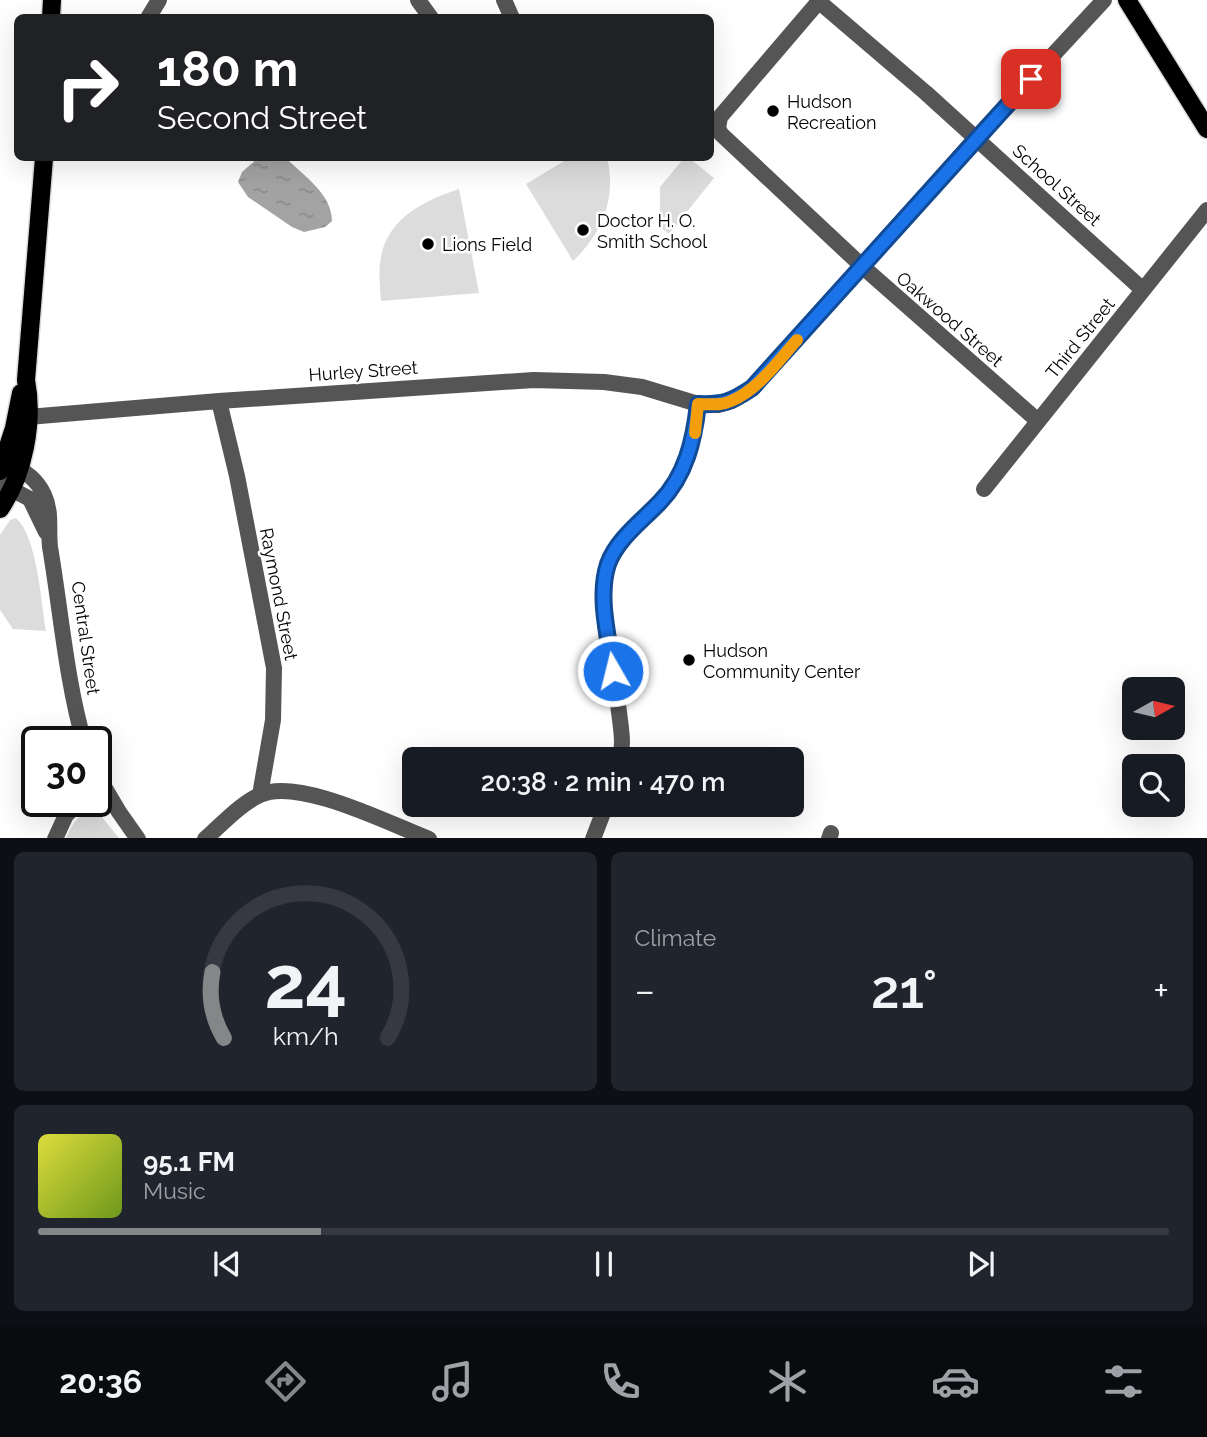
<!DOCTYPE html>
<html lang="en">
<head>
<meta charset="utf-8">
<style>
	:root { --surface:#171b24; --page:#20242c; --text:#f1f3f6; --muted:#9ea1a6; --line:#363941; --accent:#858687 }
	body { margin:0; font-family:Raleway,sans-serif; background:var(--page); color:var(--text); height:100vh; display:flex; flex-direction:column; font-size:26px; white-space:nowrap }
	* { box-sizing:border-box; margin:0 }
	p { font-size:23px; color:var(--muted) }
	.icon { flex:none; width:38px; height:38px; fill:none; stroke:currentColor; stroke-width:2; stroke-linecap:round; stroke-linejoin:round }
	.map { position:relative; height:838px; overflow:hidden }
	.drawer { display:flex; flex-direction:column; gap:14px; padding:14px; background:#0d0f14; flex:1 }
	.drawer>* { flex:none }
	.guide { position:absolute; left:14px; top:14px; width:700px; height:147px; border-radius:10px; box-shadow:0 7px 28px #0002; background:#202124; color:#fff; overflow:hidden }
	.needle { width:46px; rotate:82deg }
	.buttons { position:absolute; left:1122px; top:677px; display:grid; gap:14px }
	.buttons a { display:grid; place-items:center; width:63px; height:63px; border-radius:10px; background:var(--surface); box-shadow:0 7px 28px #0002; font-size:35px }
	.speed { position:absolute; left:21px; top:726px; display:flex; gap:14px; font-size:35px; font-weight:700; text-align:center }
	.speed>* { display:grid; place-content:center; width:91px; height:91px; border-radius:50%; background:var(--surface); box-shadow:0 7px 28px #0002; line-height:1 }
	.speed .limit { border:4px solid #111; border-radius:10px; background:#fff; color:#111 }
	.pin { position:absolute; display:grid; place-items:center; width:60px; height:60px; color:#fff; margin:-30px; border-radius:14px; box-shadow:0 4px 10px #0006 }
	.me { position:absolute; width:77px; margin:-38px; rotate:352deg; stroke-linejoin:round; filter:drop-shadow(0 0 5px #0008) }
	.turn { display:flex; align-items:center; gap:24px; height:147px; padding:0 28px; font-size:32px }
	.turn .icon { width:91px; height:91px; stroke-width:2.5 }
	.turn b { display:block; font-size:49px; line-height:60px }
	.big { font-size:52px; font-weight:600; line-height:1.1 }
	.drawer .card { flex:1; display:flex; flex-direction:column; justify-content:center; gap:10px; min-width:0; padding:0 24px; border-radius:10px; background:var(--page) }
	.drawer .dial { align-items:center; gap:0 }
	.dial svg { height:182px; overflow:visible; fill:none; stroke:var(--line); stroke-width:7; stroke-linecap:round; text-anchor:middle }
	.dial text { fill:var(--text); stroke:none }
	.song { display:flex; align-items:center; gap:21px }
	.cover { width:84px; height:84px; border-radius:10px; background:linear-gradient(135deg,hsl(60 70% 55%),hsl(80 70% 35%)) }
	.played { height:7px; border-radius:4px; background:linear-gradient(90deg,var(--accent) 25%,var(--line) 25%) }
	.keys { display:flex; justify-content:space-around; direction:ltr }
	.heat { display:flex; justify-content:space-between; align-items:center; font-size:38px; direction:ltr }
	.drawer .tiles { flex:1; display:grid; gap:14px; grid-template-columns:1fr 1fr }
	.card:last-child { grid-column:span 2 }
	.trip { position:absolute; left:402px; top:747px; width:402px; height:70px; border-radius:10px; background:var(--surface); box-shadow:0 7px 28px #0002; font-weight:600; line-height:70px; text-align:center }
	.dock { display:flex; height:112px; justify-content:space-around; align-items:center; background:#090b0e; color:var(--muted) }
	.dock .icon { width:49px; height:49px }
	.dock .on { color:var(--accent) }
	.dock b { font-size:32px; color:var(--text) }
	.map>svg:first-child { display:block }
	.green { fill:#dcdcdc }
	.water { fill:url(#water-ripples) }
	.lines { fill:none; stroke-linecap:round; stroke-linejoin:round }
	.major-casing { stroke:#dbdbdb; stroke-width:21 }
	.minor { stroke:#555; stroke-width:16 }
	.major { stroke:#000; stroke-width:18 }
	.route-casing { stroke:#114b97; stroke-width:18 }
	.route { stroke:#1a73e8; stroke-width:12 }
	.slow { stroke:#f59e0b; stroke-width:12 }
	.poi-dot { fill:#000; stroke:#fff; stroke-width:2.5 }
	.labels { text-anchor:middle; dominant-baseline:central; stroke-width:5; stroke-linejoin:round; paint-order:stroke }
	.poi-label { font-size:18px; fill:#000; stroke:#fff; text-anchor:start }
	.street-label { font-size:18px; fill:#000; stroke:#fff }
</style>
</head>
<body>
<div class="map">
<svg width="1207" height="839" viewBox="0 0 1207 839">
	<defs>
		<pattern id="water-ripples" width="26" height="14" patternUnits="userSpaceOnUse" patternTransform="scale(1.75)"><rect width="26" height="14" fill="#a3a3a3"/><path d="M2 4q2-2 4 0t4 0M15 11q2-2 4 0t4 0" fill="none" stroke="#8b8b8b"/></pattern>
	</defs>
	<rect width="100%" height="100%" fill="#fff"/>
	<path class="green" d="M569,158H607C617,197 602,234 573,261L526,184Z
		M684,158H689L714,178L669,234L660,227V187Z
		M459,189L479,293L381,301C380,287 378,270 381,257C388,218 425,200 459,189Z
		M16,518C37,536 41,602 46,631L13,629L0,610V535L10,520Z
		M92,812L101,816L119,838H66C73,824 76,815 92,812Z"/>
	<path class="water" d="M258,158H286C304,176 332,194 332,221L325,227L304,232L292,227L248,197L238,182L242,172Z"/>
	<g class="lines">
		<defs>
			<path id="major" d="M1127,0L1207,129
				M51,18L52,0
				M0,471L14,428L21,393
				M0,509C24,475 34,421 26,380L44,158"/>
		</defs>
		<use href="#major" class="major-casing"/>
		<path class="minor" d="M418,0L431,18
			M504,0L512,18
			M817,0L926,93L1143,290
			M820,0L720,117L718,128L721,134L863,267L1038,421
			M148,18L159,0
			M219,401L237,476L274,668L273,720L260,795
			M28,417L219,401L534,380L604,382L642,387L698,404L718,405L732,401L752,389L769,370L976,138L1104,0
			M9,465C24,470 37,479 44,495C52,512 48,529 50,547C61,612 66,679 84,742
			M0,483L30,499L46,532
			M984,489L1207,210
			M620,760C624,744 621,728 619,712C614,671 598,613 606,573C613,539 647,519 667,494C688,468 694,436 698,404
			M96,773L119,812L138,839
			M55,839L66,815L79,802
			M205,839C222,824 240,804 260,795C298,777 390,824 429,839
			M593,839L606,805
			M829,839L831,833"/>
		<use href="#major" class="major"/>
	</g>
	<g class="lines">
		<defs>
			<path id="route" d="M613,671C609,638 597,597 608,564C617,539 642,521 660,502C686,475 694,440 698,404C723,405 731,402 752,388L1031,79"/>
		</defs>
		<use href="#route" class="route-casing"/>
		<use href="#route" class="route"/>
		<path class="slow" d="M695,433L698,404C709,404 721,406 731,401C758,390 778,361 797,340"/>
	</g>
	<g class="poi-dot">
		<circle cx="773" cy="111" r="7"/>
		<circle cx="583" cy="230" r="7"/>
		<circle cx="428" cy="244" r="7"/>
		<circle cx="689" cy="660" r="7"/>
	</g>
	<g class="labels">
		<g class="poi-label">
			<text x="787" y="101">Hudson<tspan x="787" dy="21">Recreation</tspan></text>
			<text x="597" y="220">Doctor H. O.<tspan x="597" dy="21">Smith School</tspan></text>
			<text x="442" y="244">Lions Field</text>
			<text x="703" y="650">Hudson<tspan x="703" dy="21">Community Center</tspan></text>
		</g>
		<g class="street-label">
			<text transform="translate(1057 185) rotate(42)">School Street</text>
			<text transform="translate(950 319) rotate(41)">Oakwood Street</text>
			<text transform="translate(1080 338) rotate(-51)">Third Street</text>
			<text transform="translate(363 371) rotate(-4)">Hurley Street</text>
			<text transform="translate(279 594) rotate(79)">Raymond Street</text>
			<text transform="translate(86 638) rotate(82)">Central Street</text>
		</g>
	</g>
</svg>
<div class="buttons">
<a><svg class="needle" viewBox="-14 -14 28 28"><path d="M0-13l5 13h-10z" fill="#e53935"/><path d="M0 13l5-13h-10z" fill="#9ea1a6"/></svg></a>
<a><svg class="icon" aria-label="search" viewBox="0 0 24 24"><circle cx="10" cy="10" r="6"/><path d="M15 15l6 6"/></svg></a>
</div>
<div class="speed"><div class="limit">30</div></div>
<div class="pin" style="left:1031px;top:79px;background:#d93025"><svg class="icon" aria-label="arrive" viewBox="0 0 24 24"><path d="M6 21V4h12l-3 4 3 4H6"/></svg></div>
<svg class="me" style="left:613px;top:671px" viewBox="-20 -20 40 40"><circle r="17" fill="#1a73e8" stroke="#fff" stroke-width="3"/><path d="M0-11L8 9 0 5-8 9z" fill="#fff"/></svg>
<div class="trip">20:38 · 2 min · 470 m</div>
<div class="guide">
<div class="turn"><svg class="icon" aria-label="right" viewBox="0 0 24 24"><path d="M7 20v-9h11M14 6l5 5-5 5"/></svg><div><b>180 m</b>Second Street</div></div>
</div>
</div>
<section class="drawer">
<div class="tiles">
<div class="card dial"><svg viewBox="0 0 100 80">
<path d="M14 69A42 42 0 1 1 86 69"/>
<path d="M14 69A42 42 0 0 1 9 40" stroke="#858687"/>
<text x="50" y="56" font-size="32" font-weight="700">24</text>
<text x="50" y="72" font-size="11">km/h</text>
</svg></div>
<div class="card"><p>Climate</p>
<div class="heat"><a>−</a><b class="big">21°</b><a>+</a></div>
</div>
<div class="card">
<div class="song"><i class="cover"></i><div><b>95.1 FM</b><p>Music</p></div></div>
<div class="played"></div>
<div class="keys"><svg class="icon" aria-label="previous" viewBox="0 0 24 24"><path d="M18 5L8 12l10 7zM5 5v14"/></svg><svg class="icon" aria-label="pause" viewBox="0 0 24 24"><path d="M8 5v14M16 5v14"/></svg><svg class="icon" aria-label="next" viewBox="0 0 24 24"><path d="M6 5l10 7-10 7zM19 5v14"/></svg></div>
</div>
</div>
</section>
<nav class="dock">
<b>20:36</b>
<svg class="icon on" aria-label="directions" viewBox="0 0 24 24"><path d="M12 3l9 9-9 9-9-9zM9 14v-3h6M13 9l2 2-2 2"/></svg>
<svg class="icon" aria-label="music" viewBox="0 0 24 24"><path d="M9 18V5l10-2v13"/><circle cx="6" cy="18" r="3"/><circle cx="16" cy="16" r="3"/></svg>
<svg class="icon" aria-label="phone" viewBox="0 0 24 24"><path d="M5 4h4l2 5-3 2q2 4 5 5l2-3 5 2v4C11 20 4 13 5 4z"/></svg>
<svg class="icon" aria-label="climate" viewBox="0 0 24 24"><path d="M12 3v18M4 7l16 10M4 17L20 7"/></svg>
<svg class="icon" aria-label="car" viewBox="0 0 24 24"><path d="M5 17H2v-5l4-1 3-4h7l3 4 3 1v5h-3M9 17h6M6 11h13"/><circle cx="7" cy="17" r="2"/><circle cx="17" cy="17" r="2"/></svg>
<svg class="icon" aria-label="filters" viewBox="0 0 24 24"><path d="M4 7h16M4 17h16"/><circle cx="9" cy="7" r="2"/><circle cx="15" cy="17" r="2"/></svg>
</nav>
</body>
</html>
